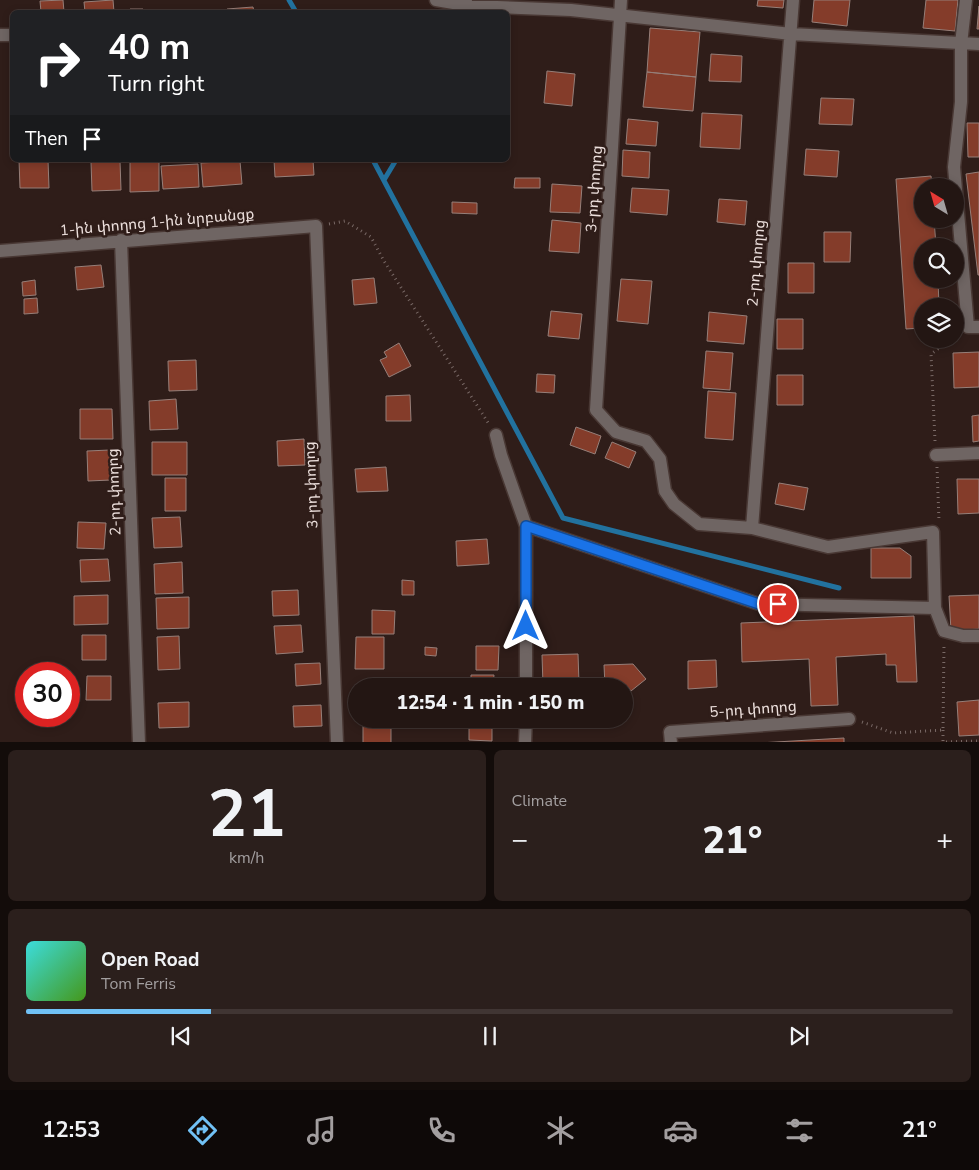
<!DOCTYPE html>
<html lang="en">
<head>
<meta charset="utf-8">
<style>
	:root { --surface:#231613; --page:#2b1f1c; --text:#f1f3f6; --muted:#a39fa0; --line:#403533; --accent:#71c1f5 }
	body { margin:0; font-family:"Nunito Sans","Noto Sans Armenian",sans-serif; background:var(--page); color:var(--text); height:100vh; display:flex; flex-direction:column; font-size:19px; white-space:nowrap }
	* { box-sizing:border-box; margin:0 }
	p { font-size:16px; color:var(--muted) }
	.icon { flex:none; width:28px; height:28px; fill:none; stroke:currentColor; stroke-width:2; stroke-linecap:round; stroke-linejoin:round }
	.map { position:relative; height:742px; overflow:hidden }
	.side { display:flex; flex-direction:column; gap:8px; padding:8px; background:#130c0a; flex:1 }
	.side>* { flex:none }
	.top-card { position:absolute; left:10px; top:10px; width:500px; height:152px; border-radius:8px; box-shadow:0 2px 8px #0003,0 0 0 1px var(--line); background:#202124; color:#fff; overflow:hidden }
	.needle { width:32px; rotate:323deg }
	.buttons { position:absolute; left:914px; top:178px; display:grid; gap:10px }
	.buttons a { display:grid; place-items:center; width:50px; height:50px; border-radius:50%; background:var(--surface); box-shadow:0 2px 8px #0003,0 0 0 1px var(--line); font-size:25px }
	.speed { position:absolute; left:15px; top:662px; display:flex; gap:10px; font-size:25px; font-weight:700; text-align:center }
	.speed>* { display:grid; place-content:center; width:65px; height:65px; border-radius:50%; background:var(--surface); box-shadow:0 2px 8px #0003,0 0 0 1px var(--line); line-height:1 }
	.speed .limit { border:8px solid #d22; background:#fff; color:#111 }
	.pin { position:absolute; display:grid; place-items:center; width:42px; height:42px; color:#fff; margin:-21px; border:2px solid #fff; border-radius:50%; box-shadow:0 1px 5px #0007 }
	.me { position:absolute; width:55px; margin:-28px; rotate:0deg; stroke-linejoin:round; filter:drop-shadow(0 0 4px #0008) }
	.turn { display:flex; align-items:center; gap:18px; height:105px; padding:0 15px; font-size:22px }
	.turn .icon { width:65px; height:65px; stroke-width:2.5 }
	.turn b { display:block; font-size:35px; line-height:42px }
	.then { display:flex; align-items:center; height:48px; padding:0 15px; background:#0003; gap:10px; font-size:19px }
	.big { font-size:38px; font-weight:800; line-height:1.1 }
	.side .widget { flex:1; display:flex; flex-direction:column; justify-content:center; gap:8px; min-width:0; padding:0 18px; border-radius:8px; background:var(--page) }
	.side .dial { align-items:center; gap:0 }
	.dial b { font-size:65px; line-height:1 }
	.song { display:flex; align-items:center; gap:15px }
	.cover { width:60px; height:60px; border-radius:8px; background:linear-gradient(135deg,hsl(180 70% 55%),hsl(100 70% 35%)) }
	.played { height:5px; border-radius:2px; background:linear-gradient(90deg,var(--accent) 20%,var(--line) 20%) }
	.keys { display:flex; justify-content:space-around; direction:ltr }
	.heat { display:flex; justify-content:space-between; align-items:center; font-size:28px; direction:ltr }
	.side .tiles { flex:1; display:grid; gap:8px; grid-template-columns:1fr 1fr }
	.widget:last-child { grid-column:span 2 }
	.trip { position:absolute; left:348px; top:678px; width:285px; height:50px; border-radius:25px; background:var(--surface); box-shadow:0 2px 8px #0003,0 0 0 1px var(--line); font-weight:800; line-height:50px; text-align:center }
	.dock { display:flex; height:80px; justify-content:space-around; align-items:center; background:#0e0908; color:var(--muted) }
	.dock .icon { width:35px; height:35px }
	.dock .selected { color:var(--accent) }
	.dock b { font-size:22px; color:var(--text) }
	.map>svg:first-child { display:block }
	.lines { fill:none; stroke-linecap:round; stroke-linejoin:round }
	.stream { stroke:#22729f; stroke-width:5 }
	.building { fill:#843c2a; stroke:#967f79 }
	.minor-casing { stroke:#493834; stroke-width:15 }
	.path { stroke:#796966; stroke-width:3; stroke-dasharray:1 4; stroke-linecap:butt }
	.minor { stroke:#6f6563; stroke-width:12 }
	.route-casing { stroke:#114b97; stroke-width:12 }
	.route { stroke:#1a73e8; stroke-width:9 }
	.labels { text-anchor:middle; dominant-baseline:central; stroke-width:5; stroke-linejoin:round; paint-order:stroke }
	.street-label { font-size:15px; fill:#ecdfdc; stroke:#2f1d19 }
</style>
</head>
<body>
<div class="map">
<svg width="979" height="743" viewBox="0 0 979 743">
	<rect width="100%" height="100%" fill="#2f1d19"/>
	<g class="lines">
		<path class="stream" d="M289,0L296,12
			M373,160L563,518L839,588
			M384,180L396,160"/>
	</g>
	<path class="building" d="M63,0L64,12H41L40,1Z
		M113,0L114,12H85L84,2Z
		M758,0H784L783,8L757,6Z
		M814,0H850L847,26L812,22Z
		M926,0H958L955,31L923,28Z
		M979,6V29H977Z
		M253,7L254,12H227V9Z
		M130,9H143V12H130Z
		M650,28L700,32L696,77L647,72Z
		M711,54L742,56L741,82L709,81Z
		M547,71L575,74L572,106L544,103Z
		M647,72L696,77L693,111L643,107Z
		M821,98L854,99L852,125L819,124Z
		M702,113L742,115L740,149L700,147Z
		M628,119L658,122L656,146L626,144Z
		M967,123H979V157H968Z
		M806,149L839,151L837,177L804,175Z
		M623,150L650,152L649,178L622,176Z
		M19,160H48L49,188H20Z
		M159,160V191L130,192V161Z
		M274,160H313L314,175L275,177Z
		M120,161L121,190L92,191L91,162Z
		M240,161L242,184L203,187L201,163Z
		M198,164L199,187L163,189L161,166Z
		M979,172V275H978L966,174Z
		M931,176L932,186H922V219H934L936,246H922V279H938L939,306H922V328L906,329L896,179Z
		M515,178H540V188H514Z
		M552,184L582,186L580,213L550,212Z
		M632,188L669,190L667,215L630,212Z
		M719,199L747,201L745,225L717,222Z
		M452,202L477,203V214L452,213Z
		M552,220L581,223L579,253L549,251Z
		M824,232H851L850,262H824Z
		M788,263H814V293H788Z
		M101,265L104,287L77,290L75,267Z
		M374,278L377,303L354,305L352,280Z
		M621,279L652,281L648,324L617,321Z
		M35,280L36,295L23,296L22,282Z
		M37,298L38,313L24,314V299Z
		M551,311L582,314L579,339L548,336Z
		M709,312L747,316L744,344L707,341Z
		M777,319H803V349H777Z
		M399,343L411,366L389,377L380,360L387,357L384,352Z
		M706,351L733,353L730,390L703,388Z
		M979,352V387L954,388L953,353Z
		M196,360L197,390L169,391L168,361Z
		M537,374L555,375L554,393L536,392Z
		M777,375H803V405H777Z
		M708,391L736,393L733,440L705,438Z
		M410,395L411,421H386V396Z
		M176,399L178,429L150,430L149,401Z
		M80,409H112L113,439H80Z
		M979,415V441L973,442L972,416Z
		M576,427L601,436L595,454L570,445Z
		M304,439L305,465L278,466L277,441Z
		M152,442H187V475H152Z
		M612,442L636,452L629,468L605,458Z
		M110,450L111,480L88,481L87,451Z
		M386,467L388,491L357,492L355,469Z
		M165,478H186V511H165Z
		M957,479H979V513L958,514Z
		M779,483L808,488L804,510L775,504Z
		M180,517L182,547L154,548L152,518Z
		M78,522L106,523L104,549L77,548Z
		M487,539L489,564L457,566L456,541Z
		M871,548H900L911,556V578H871Z
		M108,559L110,581L81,582L80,560Z
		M182,562L183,593L155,594L154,564Z
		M402,580L414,581V595H402Z
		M298,590L299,615L273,616L272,591Z
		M108,595V624L74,625V596Z
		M979,595V629L951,631L949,596Z
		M189,597V628L157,629L156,598Z
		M372,610L395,611L394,634H372Z
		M914,616L917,682H897L896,665H886V654L836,657L838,705L811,706L809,659L742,662L741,623Z
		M301,625L303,652L276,654L274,626Z
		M82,635H106V660H82Z
		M179,636L180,669L158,670L157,637Z
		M356,637H384V669H355Z
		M476,646H499L498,670H476Z
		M425,647L437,648L436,656L425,655Z
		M578,654L579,683L543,685L542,655Z
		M716,660L717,687L688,689V661Z
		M320,663L321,684L296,686L295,664Z
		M633,664L646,679L631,691L627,686H605L604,665Z
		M471,675H494L493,686H471Z
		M87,676H111V700H86Z
		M979,700V735L959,736L957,702Z
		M189,702V727L159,728L158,703Z
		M321,705L322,726L294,727L293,706Z
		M419,719H430V721H419Z
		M469,719H492V741L469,740Z
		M391,721V743H363V722Z
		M844,738V743H759Z"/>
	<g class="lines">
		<defs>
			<path id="minor" d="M436,0L471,6L571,10L791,34L979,44
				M621,0L596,410L616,432L646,441L660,459L665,491L674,504L699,524L752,528L828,547L933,532L935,608L944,631L963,636H979
				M966,0L961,44V102L954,167L968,327H979
				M0,35H12
				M121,240L139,743
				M0,251L316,226L337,743
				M496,435L501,455L526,526V686
				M936,455L979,453
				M526,526L759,604L935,608
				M752,528L793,0
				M525,743L526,719
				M671,743L670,732L849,719"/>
		</defs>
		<use href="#minor" class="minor-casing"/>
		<path class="path" d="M329,224L345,221L371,237L384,261L489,424
			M935,441L931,354L952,339
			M937,467L939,521
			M862,722L893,733L943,730L944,644
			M943,730V742L979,741"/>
		<use href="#minor" class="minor"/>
	</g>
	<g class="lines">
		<defs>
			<path id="route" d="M526,626V526L759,604H778"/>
		</defs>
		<use href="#route" class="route-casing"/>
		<use href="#route" class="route"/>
	</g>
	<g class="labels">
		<g class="street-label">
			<text transform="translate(594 189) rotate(-86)">3-րդ փողոց</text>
			<text transform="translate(157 222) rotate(-5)">1-ին փողոց 1-ին նրբանցք</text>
			<text transform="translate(756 263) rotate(-85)">2-րդ փողոց</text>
			<text transform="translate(311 485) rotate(-92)">3-րդ փողոց</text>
			<text transform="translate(114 492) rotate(-92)">2-րդ փողոց</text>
			<text transform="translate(753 709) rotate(-4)">5-րդ փողոց</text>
		</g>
	</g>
</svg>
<div class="buttons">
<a><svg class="needle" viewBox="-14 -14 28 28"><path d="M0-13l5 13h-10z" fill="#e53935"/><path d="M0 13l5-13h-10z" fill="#a39fa0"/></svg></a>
<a><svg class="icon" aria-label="search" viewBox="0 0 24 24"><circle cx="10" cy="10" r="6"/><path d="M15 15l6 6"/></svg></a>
<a><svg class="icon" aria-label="layers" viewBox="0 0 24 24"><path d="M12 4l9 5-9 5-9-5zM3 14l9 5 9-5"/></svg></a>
</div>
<div class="speed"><div class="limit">30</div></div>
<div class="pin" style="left:778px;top:604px;background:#d93025"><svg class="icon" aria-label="arrive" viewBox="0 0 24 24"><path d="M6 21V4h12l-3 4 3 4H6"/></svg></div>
<svg class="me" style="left:526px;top:626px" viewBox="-20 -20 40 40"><path d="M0-17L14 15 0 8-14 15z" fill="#1a73e8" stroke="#fff" stroke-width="4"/></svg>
<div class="trip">12:54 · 1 min · 150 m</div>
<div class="top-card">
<div class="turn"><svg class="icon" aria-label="right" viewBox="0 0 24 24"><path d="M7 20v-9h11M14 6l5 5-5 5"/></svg><div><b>40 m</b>Turn right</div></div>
<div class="then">Then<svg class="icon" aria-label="arrive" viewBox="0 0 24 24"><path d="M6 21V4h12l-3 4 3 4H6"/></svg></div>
</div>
</div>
<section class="side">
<div class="tiles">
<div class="widget dial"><b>21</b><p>km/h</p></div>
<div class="widget"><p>Climate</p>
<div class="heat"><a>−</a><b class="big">21°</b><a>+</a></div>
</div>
<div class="widget">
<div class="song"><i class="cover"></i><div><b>Open Road</b><p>Tom Ferris</p></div></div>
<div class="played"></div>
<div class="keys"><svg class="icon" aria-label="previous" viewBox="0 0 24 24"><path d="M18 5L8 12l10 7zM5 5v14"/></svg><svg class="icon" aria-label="pause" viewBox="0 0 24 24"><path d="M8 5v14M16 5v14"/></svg><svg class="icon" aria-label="next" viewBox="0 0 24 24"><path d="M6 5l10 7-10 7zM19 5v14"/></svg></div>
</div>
</div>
</section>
<nav class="dock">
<b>12:53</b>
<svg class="icon selected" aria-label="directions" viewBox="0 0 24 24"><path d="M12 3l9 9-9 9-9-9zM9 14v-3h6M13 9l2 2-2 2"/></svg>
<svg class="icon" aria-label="music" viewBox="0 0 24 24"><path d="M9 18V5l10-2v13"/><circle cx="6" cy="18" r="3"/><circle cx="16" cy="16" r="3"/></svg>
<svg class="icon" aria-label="phone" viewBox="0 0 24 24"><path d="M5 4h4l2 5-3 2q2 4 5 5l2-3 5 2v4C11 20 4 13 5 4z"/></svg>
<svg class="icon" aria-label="climate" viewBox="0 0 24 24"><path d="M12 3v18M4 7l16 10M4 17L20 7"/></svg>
<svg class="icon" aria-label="car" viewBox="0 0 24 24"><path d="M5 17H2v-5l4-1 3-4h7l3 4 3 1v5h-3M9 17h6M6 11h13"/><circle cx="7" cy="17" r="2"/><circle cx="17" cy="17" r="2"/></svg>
<svg class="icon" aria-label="filters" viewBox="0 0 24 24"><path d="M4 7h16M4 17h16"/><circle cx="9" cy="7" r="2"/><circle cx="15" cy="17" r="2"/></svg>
<b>21°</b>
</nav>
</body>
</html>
